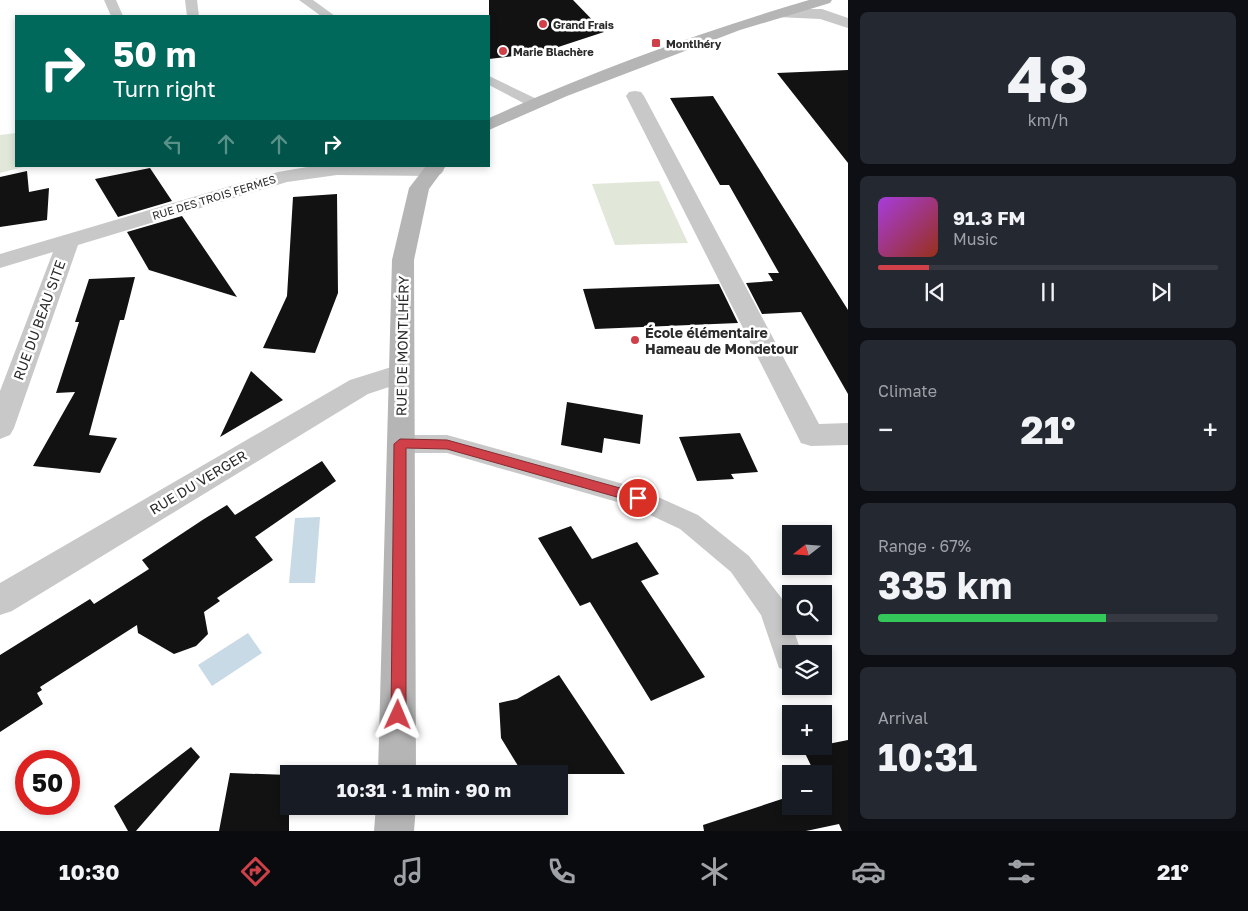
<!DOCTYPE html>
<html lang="en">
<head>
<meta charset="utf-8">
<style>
	:root { --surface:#171b24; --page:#242831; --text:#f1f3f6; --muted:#9ea1a6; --line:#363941; --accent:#d04049 }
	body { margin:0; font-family:"Golos Text",sans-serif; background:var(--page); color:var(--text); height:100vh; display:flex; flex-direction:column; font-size:19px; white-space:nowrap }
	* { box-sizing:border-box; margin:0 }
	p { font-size:16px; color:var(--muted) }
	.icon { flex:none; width:28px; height:28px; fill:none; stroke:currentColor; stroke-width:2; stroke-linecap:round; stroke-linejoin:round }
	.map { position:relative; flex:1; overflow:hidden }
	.panel { display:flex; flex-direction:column; gap:12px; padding:12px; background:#0d0f14; width:400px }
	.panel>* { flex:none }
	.banner { position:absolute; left:15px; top:15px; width:475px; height:152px; border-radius:0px; box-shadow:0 2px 8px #0003; background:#00695c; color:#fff; overflow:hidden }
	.needle { width:32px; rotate:253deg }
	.fabs { position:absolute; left:782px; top:525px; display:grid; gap:10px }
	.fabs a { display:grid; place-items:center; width:50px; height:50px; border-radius:0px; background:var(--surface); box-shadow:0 2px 8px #0003; font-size:25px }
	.speed { position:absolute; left:15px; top:750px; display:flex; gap:10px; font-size:25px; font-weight:700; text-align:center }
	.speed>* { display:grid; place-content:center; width:65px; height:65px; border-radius:50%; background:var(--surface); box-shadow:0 2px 8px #0003; line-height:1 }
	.speed .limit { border:8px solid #d22; background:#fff; color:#111 }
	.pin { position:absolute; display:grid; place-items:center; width:42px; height:42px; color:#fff; margin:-21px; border:2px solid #fff; border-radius:50%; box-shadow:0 1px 5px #0007 }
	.me { position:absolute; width:55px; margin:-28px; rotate:1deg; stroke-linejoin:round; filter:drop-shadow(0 0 4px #0008) }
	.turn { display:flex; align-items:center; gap:18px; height:105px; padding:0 15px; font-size:22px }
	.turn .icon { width:65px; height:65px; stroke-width:2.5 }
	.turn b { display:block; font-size:35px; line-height:42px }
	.lanes { display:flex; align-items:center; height:48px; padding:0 15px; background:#0003; justify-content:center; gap:25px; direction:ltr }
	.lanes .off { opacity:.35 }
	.big { font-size:38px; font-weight:700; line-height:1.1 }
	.panel .card { flex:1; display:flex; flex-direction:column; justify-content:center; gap:8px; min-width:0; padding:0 18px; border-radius:8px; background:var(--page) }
	.panel .dial { align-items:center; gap:0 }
	.dial b { font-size:65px; line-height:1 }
	.song { display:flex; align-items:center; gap:15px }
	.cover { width:60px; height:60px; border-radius:8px; background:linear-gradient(135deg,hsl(280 70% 55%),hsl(10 70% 35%)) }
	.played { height:5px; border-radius:2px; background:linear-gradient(90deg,var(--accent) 15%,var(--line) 15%) }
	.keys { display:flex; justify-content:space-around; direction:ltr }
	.heat { display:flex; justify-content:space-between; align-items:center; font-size:28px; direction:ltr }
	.charge { height:8px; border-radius:4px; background:linear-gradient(90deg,#34c759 67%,var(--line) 0) }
	.trip { position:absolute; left:280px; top:765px; width:288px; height:50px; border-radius:0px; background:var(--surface); box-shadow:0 2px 8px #0003; font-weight:700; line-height:50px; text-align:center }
	.menu { display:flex; height:80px; justify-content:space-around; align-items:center; background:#090b0e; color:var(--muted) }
	.menu .icon { width:35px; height:35px }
	.menu .current { color:var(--accent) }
	.menu b { font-size:22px; color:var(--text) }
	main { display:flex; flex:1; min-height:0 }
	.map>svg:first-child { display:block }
	.green { fill:#e1e8da }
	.water { fill:#c8dae6 }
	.building { fill:#121212 }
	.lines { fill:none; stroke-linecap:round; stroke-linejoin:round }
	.lane { fill:#c8c8c8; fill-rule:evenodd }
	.street { fill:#c8c8c8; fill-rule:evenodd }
	.secondary { fill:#b5b5b5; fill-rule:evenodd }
	.route { fill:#d04049; stroke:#872a2f }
	.poi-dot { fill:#d04049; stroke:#fff; stroke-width:2 }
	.labels { text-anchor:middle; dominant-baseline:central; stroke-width:5; stroke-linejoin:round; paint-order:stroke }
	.far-poi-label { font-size:11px; font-weight:bold; fill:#2b2b2b; stroke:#fff; text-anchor:start }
	.far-street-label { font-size:11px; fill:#2b2b2b; stroke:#fff }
	.street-label { font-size:14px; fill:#2b2b2b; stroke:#fff }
	.poi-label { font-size:14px; font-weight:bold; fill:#2b2b2b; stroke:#fff; text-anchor:start }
</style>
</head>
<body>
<main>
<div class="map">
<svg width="848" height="831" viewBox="0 0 848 831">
	<rect width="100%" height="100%" fill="#fff"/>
	<path class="green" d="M16,133V166H27L0,173V135Z
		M659,181L688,243L615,245L592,184Z"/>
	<path class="water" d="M320,517L315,583H289L295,518Z
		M248,633L262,653L212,686L198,665Z"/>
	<path class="building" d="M489,0H573L604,32L540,53L489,59Z
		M848,70V163L777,73Z
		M713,96L848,310V394L801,312L762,314L746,283L773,281L768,273H779L729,185H720L670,98Z
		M150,168L172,201L118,217L95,179Z
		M27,171L29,192L49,188L47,220L0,227V177Z
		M337,194L338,293L315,353L263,348L287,296L293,197Z
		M182,216L237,297L149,270L127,232Z
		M135,277L124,320H120L89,435L117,438L100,473L33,466L75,392L56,393L79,322H75L89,279Z
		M719,284L738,323L595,329L583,289Z
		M251,371L283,400L220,437Z
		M567,402L643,415L640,444L604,438L602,453L561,445Z
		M740,433L758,472L731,474L734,479L697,481L679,437Z
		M322,461L336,481L255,537L273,560L217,598L220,601L204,612L208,634L196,646L174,654L138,633L137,625L40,687L42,690L37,693L43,704L0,732V655L90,599L94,604L149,569L142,560L204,519L227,505L235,515Z
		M571,526L592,559L637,542L659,574L641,581L705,677L651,701L590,602L580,606L538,538Z
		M559,675L625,774H523L501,738L499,703L517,699Z
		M848,740V831H842L839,824L806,831H704L703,825L791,796V806H824V774H815L803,749Z
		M191,747L200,757L136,831H128L114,806Z
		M230,773L289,775V831H219Z"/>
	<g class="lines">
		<path class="lane" d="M104,0H116L123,16H111Z
			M185,0H197L199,16H187Z
			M299,0H313L335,16H321Z
			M489,76L541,101L543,104L541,107H531L489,85Z
			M400,435H447L638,488L698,515L749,556L783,600L802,654H791V671L779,668L761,615L731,572L680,529L631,506L447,453H400L392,450L388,444L392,438Z"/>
		<path class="street" d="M782,9H822L848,18V28L820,19L777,17L774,14L777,11Z
			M635,91L641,92L644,96L819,424L848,423V445L811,446L801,443L626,96L629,92Z
			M313,166H441L444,170L441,174L434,176L337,175L287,182L78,245L14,428L10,435L0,439V391L53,252L0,268V254L278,172Z
			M401,364L410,366L414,373L410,380L368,394L12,611L0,615V583L350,380Z"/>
		<path class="secondary" d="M809,0H832L830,3L740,30L567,96L489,130V118C593,71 700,32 809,0Z
			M426,166H446L429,189L414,260L416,774H378L392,260L409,188Z
			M376,806H416L414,831H374Z"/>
	</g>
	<path class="route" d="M400,439L447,440L638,493L643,495L645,498L643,502L638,503L447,449L406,448V715L404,720L398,722L393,720L391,715L394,444Z"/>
	<g class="poi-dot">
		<circle cx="543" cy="24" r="5"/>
		<rect x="651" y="38" width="10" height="10" rx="2.5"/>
		<circle cx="503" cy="51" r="5"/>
		<circle cx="635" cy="340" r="5"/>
	</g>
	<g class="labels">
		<g class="far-poi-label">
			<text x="553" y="24">Grand Frais</text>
			<text x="666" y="43">Montlhéry</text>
			<text x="513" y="51">Marie Blachère</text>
		</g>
		<g class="far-street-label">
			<text transform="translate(214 197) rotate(-17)">RUE DES TROIS FERMES</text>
		</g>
		<g class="street-label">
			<text transform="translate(39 320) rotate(-70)">RUE DU BEAU SITE</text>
			<text transform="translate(402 346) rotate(-89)">RUE DE MONTLHÉRY</text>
			<text transform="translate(198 482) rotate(-31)">RUE DU VERGER</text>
		</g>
		<g class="poi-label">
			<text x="645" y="332">École élémentaire<tspan x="645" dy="16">Hameau de Mondetour</tspan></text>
		</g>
	</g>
</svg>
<div class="fabs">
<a><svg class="needle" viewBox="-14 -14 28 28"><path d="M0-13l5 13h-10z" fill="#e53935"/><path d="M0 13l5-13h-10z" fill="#9ea1a6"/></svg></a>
<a><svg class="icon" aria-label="search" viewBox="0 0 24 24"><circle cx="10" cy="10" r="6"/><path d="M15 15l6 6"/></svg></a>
<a><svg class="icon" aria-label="layers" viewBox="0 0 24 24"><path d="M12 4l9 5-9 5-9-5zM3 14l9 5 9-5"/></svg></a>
<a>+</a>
<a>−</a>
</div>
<div class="speed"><div class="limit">50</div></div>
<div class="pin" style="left:638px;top:498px;background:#d93025"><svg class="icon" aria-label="arrive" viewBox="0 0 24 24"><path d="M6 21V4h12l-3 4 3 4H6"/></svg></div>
<svg class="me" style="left:398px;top:715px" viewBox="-20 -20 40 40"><path d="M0-17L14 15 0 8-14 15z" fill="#d04049" stroke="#fff" stroke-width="4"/></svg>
<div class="trip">10:31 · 1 min · 90 m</div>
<div class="banner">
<div class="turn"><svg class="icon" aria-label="right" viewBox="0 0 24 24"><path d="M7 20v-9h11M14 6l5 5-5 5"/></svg><div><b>50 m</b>Turn right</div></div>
<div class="lanes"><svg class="icon off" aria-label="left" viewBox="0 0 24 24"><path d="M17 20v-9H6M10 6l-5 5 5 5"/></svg><svg class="icon off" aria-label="ahead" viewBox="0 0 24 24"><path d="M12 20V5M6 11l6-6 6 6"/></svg><svg class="icon off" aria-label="ahead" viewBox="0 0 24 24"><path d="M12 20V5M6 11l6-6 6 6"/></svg><svg class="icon" aria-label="right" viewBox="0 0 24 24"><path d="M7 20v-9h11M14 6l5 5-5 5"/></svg></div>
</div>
</div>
<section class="panel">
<div class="card dial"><b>48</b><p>km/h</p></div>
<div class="card">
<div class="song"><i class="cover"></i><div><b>91.3 FM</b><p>Music</p></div></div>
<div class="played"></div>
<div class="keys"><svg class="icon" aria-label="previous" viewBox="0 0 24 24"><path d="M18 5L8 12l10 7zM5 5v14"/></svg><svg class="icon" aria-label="pause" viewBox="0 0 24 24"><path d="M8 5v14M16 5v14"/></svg><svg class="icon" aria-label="next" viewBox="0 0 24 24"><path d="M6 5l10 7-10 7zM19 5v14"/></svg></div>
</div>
<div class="card"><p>Climate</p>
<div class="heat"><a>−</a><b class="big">21°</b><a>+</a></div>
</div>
<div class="card"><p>Range · 67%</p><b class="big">335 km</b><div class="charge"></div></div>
<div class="card"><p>Arrival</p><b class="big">10:31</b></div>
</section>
</main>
<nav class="menu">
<b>10:30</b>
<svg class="icon current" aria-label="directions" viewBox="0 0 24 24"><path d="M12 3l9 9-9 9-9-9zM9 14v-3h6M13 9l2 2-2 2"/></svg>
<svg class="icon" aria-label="music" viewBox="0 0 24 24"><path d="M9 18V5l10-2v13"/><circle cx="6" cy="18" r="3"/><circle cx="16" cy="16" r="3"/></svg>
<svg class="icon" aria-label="phone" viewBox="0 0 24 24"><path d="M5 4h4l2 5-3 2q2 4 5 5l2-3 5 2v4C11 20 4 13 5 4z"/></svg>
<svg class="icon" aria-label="climate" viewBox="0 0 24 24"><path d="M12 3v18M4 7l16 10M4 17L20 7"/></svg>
<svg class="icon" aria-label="car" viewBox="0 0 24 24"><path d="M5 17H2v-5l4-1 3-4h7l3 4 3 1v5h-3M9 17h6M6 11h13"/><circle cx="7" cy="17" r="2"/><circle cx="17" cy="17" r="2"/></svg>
<svg class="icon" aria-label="filters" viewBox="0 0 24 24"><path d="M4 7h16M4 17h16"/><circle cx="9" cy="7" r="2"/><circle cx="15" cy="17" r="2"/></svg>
<b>21°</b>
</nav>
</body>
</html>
